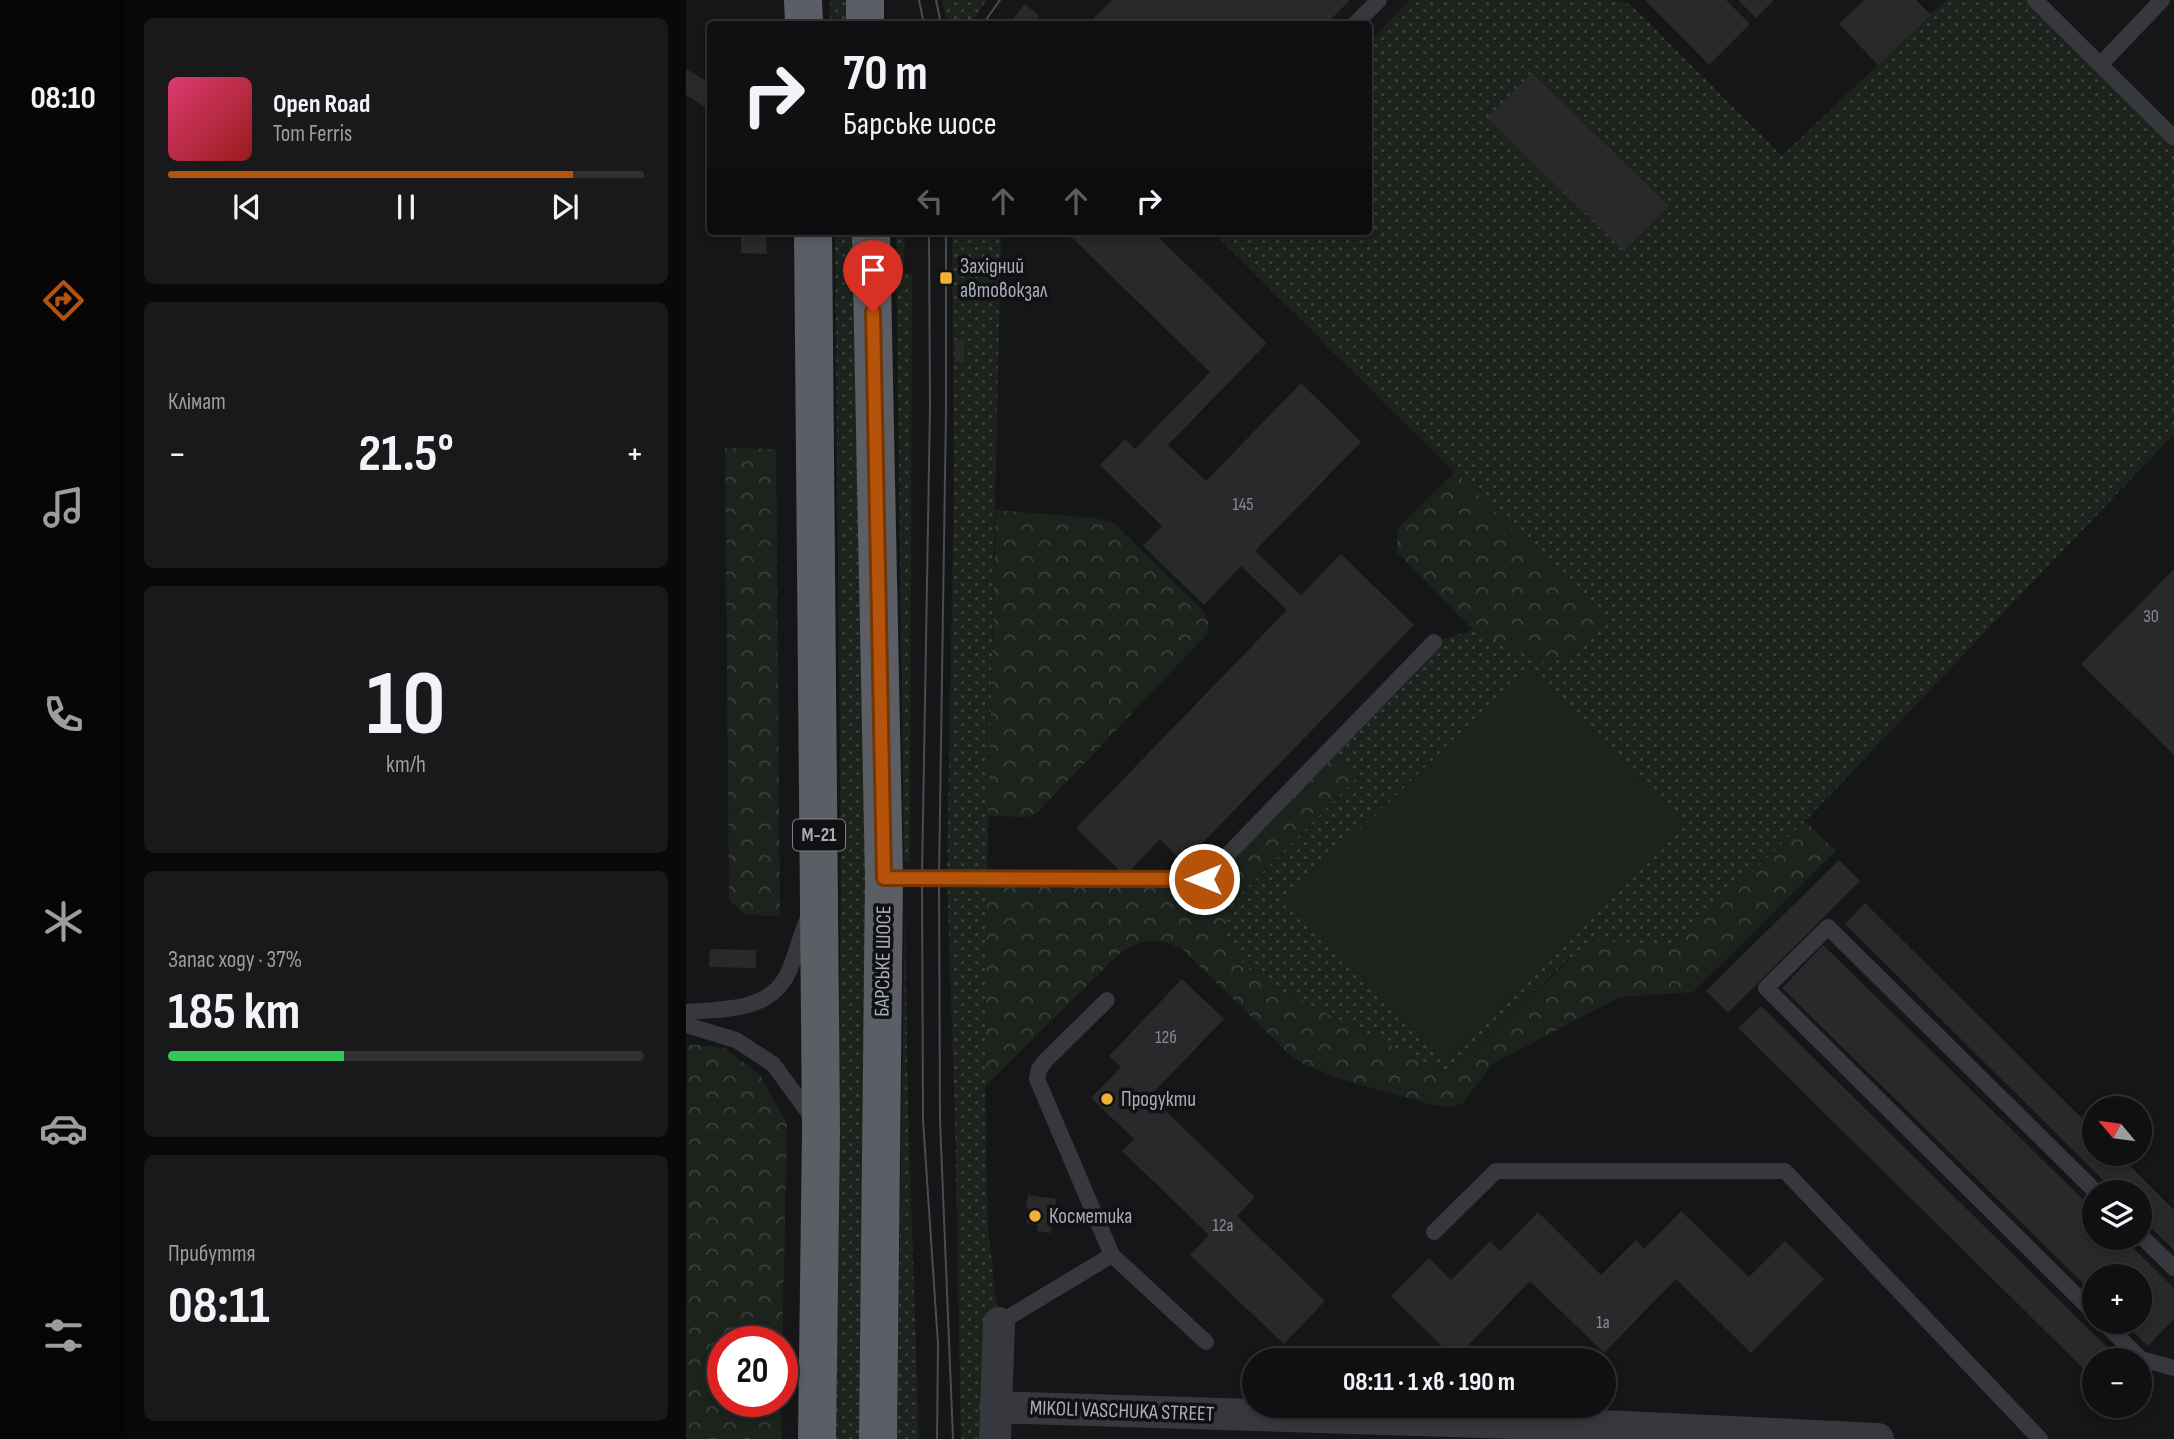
<!DOCTYPE html>
<html lang="uk">
<head>
<meta charset="utf-8">
<style>
	:root { --surface:#101012; --page:#19191b; --text:#f1f3f6; --muted:#9c9d9f; --line:#303032; --accent:#b45309 }
	body { margin:0; font-family:"Sofia Sans Condensed",sans-serif; background:var(--page); color:var(--text); height:100vh; display:flex; flex-direction:column; font-size:26px; white-space:nowrap }
	* { box-sizing:border-box; margin:0 }
	p { font-size:23px; color:var(--muted) }
	.icon { flex:none; width:38px; height:38px; fill:none; stroke:currentColor; stroke-width:2; stroke-linecap:round; stroke-linejoin:round }
	.map { position:relative; flex:1; overflow:hidden }
	.drawer { display:flex; flex-direction:column; gap:18px; padding:18px; background:#09090a; width:560px }
	.drawer>* { flex:none }
	.hud { position:absolute; left:21px; top:21px; width:665px; height:214px; border-radius:7px; box-shadow:0 4px 10px #0003,0 0 0 2px var(--line); background:#101012; color:var(--text); overflow:hidden }
	.needle { width:46px; rotate:299deg }
	.buttons { position:absolute; left:1396px; top:1096px; display:grid; gap:14px }
	.buttons a { display:grid; place-items:center; width:70px; height:70px; border-radius:50%; background:var(--surface); box-shadow:0 4px 10px #0003,0 0 0 2px var(--line); font-size:35px }
	.speed { position:absolute; left:21px; top:1326px; display:flex; gap:14px; font-size:35px; font-weight:700; text-align:center }
	.speed>* { display:grid; place-content:center; width:91px; height:91px; border-radius:50%; background:var(--surface); box-shadow:0 4px 10px #0003,0 0 0 2px var(--line); line-height:1 }
	.speed .limit { border:10px solid #d22; background:#fff; color:#111 }
	.pin { position:absolute; display:grid; place-items:center; width:60px; height:60px; color:#fff; margin:-72px -30px; border-radius:50% 50% 50% 0; rotate:-45deg; box-shadow:0 0 7px #0007 }
	.pin .icon { rotate:45deg }
	.me { position:absolute; width:77px; margin:-38px; rotate:270deg; stroke-linejoin:round; filter:drop-shadow(0 0 5px #0008) }
	.turn { display:flex; align-items:center; gap:24px; height:147px; padding:0 21px; font-size:32px }
	.turn .icon { width:91px; height:91px; stroke-width:2.5 }
	.turn b { display:block; font-size:49px; line-height:60px }
	.lanes { display:flex; align-items:center; height:66px; padding:0 21px; background:#0003; justify-content:center; gap:35px; direction:ltr }
	.lanes .off { opacity:.35 }
	.big { font-size:52px; font-weight:700; line-height:1.1 }
	.drawer .widget { flex:1; display:flex; flex-direction:column; justify-content:center; gap:10px; min-width:0; padding:0 24px; border-radius:10px; background:var(--page) }
	.drawer .dial { align-items:center; gap:0 }
	.dial b { font-size:91px; line-height:1 }
	.song { display:flex; align-items:center; gap:21px }
	.cover { width:84px; height:84px; border-radius:10px; background:linear-gradient(135deg,hsl(340 70% 55%),hsl(0 70% 35%)) }
	.played { height:7px; border-radius:4px; background:linear-gradient(90deg,var(--accent) 85%,var(--line) 85%) }
	.keys { display:flex; justify-content:space-around; direction:ltr }
	.heat { display:flex; justify-content:space-between; align-items:center; font-size:38px; direction:ltr }
	.charge { height:10px; border-radius:5px; background:linear-gradient(90deg,#34c759 37%,var(--line) 0) }
	.trip { position:absolute; left:556px; top:1348px; width:374px; height:70px; border-radius:35px; background:var(--surface); box-shadow:0 4px 10px #0003,0 0 0 2px var(--line); font-weight:700; line-height:70px; text-align:center }
	main { display:flex; flex:1; min-height:0 }
	.tabs { display:flex; flex-direction:column; width:126px; justify-content:space-around; align-items:center; background:#060607; color:var(--muted) }
	.tabs .icon { width:49px; height:49px }
	.tabs .active { color:var(--accent) }
	.tabs b { font-size:32px; color:var(--text) }
	.map>svg:first-child { display:block }
	.grass { fill:url(#grass-dots) }
	.forest { fill:url(#forest-crowns) }
	.pitch { fill:#1c231d }
	.building { fill:#29292c }
	.lines { fill:none; stroke-linecap:round; stroke-linejoin:round }
	.service { stroke:#37383d; stroke-width:16 }
	.minor { stroke:#37383d; stroke-width:32 }
	.trunk { stroke:#5b5e65; stroke-width:38 }
	.tram { stroke:#4a4c52; stroke-width:2 }
	.route-casing { stroke:#753606; stroke-width:18 }
	.route { stroke:#b45309; stroke-width:12 }
	.poi-dot { fill:#f2b134; stroke:#111113; stroke-width:2.5 }
	.labels { text-anchor:middle; dominant-baseline:central; stroke-width:7; stroke-linejoin:round; paint-order:stroke }
	.number-label { font-size:18px; fill:#888b94 }
	.shield { fill:#111113; stroke:#7b7e86; stroke-width:2 }
	.shield-label { font-size:19px; font-weight:bold; fill:#a8adb8 }
	.poi-label { font-size:21px; fill:#a8adb8; stroke:#111113; text-anchor:start }
	.street-label { font-size:21px; fill:#a8adb8; stroke:#111113 }
</style>
</head>
<body>
<main>
<nav class="tabs">
<b>08:10</b>
<svg class="icon active" aria-label="directions" viewBox="0 0 24 24"><path d="M12 3l9 9-9 9-9-9zM9 14v-3h6M13 9l2 2-2 2"/></svg>
<svg class="icon" aria-label="music" viewBox="0 0 24 24"><path d="M9 18V5l10-2v13"/><circle cx="6" cy="18" r="3"/><circle cx="16" cy="16" r="3"/></svg>
<svg class="icon" aria-label="phone" viewBox="0 0 24 24"><path d="M5 4h4l2 5-3 2q2 4 5 5l2-3 5 2v4C11 20 4 13 5 4z"/></svg>
<svg class="icon" aria-label="climate" viewBox="0 0 24 24"><path d="M12 3v18M4 7l16 10M4 17L20 7"/></svg>
<svg class="icon" aria-label="car" viewBox="0 0 24 24"><path d="M5 17H2v-5l4-1 3-4h7l3 4 3 1v5h-3M9 17h6M6 11h13"/><circle cx="7" cy="17" r="2"/><circle cx="17" cy="17" r="2"/></svg>
<svg class="icon" aria-label="filters" viewBox="0 0 24 24"><path d="M4 7h16M4 17h16"/><circle cx="9" cy="7" r="2"/><circle cx="15" cy="17" r="2"/></svg>
</nav>
<section class="drawer">
<div class="widget">
<div class="song"><i class="cover"></i><div><b>Open Road</b><p>Tom Ferris</p></div></div>
<div class="played"></div>
<div class="keys"><svg class="icon" aria-label="previous" viewBox="0 0 24 24"><path d="M18 5L8 12l10 7zM5 5v14"/></svg><svg class="icon" aria-label="pause" viewBox="0 0 24 24"><path d="M8 5v14M16 5v14"/></svg><svg class="icon" aria-label="next" viewBox="0 0 24 24"><path d="M6 5l10 7-10 7zM19 5v14"/></svg></div>
</div>
<div class="widget"><p>Клімат</p>
<div class="heat"><a>−</a><b class="big">21.5°</b><a>+</a></div>
</div>
<div class="widget dial"><b>10</b><p>km/h</p></div>
<div class="widget"><p>Запас ходу · 37%</p><b class="big">185 km</b><div class="charge"></div></div>
<div class="widget"><p>Прибуття</p><b class="big">08:11</b></div>
</section>
<div class="map">
<svg width="1488" height="1439" viewBox="0 0 1488 1439">
	<defs>
		<pattern id="grass-dots" width="8" height="8" patternUnits="userSpaceOnUse" patternTransform="scale(1.75)"><rect width="8" height="8" fill="#1c231d"/><path d="M2 2h.1M6 6h.1" fill="none" stroke="#3a403c" stroke-width="1.8" stroke-linecap="round"/></pattern>
		<pattern id="forest-crowns" width="20" height="18" patternUnits="userSpaceOnUse" patternTransform="scale(1.75)"><rect width="20" height="18" fill="#1c231d"/><path d="M2 6a3 3 0 1 1 6 0M12 15a3 3 0 1 1 6 0" fill="none" stroke="#3a403c"/></pattern>
	</defs>
	<rect width="100%" height="100%" fill="#161618"/>
	<path class="grass" d="M144,0H167L168,24H144Z
		M256,0H301L285,24H261Z
		M724,0H928L945,5L1096,156L1260,0H1349L1414,65L1488,149V434L1119,821L1003,933L986,943L880,961L767,1069L754,1070L580,983C547,957 524,934 555,894L671,777L645,748L748,642L787,630L875,659L888,650L918,621L526,231H682L683,42Z
		M149,231H175L181,887L174,1439H147L155,888Z
		M210,231H219L218,273L226,274L224,863L218,860Z
		M266,231H315L301,879L299,1086L302,1229L313,1323L311,1439H275L269,1119L261,877L268,485Z
		M219,906L222,1107L233,1439H211Z"/>
	<path class="forest" d="M39,448L90,449L94,916L59,915L43,900Z
		M769,472L919,621L888,650L875,659L860,663L787,630L711,552V529Z
		M310,510L408,518L428,523L517,611L522,622V633L351,813L341,817L302,816Z
		M645,748L672,777L555,894C524,934 547,957 580,983L754,1070L767,1069L895,949L911,941L971,944L986,943L1003,933L1119,821L1150,851L1007,992L934,997L806,1064L777,1103L762,1107L747,1105L650,1078L616,1063L603,1054L495,948C470,938 458,938 435,952L299,1086L301,879H518Z
		M1,1044L38,1048L74,1075L101,1124L96,1362V1342H37V1402H95V1439H0Z"/>
	<path class="pitch" d="M842,667L997,828L758,1061L602,900Z"/>
	<path class="building" d="M426,0H664L640,24H402Z
		M959,0H1040L1064,24L1023,65Z
		M1052,0H1088L1070,18Z
		M1178,0H1230L1245,15L1192,65L1153,24Z
		M339,4L353,16L345,24H323Z
		M0,69L24,83V110L0,95Z
		M846,73L983,206L938,251L801,118Z
		M55,231H80L81,254L55,253Z
		M379,231H466L581,343L482,445L520,481L615,383L675,442L569,551L615,595L655,554L728,625L497,863L474,839L439,876L390,828L601,610L555,566L518,605L457,546L476,526L414,465L439,439L449,449L524,372Z
		M278,339V362L269,361V340Z
		M1488,569V755L1395,664Z
		M1153,860L1174,881L1042,1013L1020,991Z
		M1179,903L1409,1131V1153H1431L1488,1210V1250L1454,1217V1192H1429L1159,924Z
		M1137,945L1409,1211V1237H1436L1488,1288V1319L1462,1346L1436,1321H1454V1276H1409V1295L1096,988Z
		M24,949L70,950V968L23,967Z
		M496,979L538,1019L464,1096L569,1197L551,1216L639,1301L598,1344L504,1255L523,1235L436,1151L448,1139L405,1098L435,1067L423,1056Z
		M1075,1006L1434,1360H1409V1380L1052,1028Z
		M342,1195L370,1199L365,1233L351,1231L352,1225L340,1223L343,1208H340Z
		M995,1211L1063,1277L1099,1241L1138,1279L1065,1353L990,1279L918,1353L844,1281L769,1359L705,1296L743,1258L765,1280L804,1241L814,1251L852,1212L915,1275L950,1240L958,1249Z"/>
	<g class="lines">
		<path class="service" d="M1349,0L1488,138
			M669,24L693,0
			M1414,65L1476,0
			M198,878L518,879L748,642
			M421,1000L360,1060L353,1069L351,1079L426,1255L520,1342
			M0,1012C37,1009 84,1012 102,973C110,956 114,937 121,920
			M0,1025L50,1040L87,1064L128,1120
			M748,1232L810,1171H1099L1354,1439
			M1454,1235L1488,1268
			M1409,1314L1080,988L1142,927L1410,1192
			M1416,1321L1455,1359L1488,1368
			M313,1323L426,1255"/>
		<path class="minor" d="M309,1407L895,1425L1192,1439
			M309,1439L313,1323"/>
		<path class="trunk" d="M117,0L118,24
			M179,0V24
			M127,231L135,1131L131,1439
			M185,231L198,878L192,1439"/>
		<path class="tram" d="M233,0L238,24
			M250,0L255,24
			M297,24L314,0
			M243,231L244,407L236,877L237,1120L252,1344L251,1439
			M260,231V409L253,878L254,1120L267,1439"/>
	</g>
	<g class="lines">
		<defs>
			<path id="route" d="M187,312L198,878L518,879"/>
		</defs>
		<use href="#route" class="route-casing"/>
		<use href="#route" class="route"/>
	</g>
	<g class="poi-dot">
		<rect x="253" y="271" width="14" height="14" rx="3.5"/>
		<circle cx="421" cy="1099" r="7"/>
		<circle cx="349" cy="1216" r="7"/>
	</g>
	<g class="labels">
		<g class="number-label">
			<text x="557" y="504">145</text>
			<text x="1465" y="616">30</text>
			<text x="480" y="1037">12б</text>
			<text x="537" y="1225">12а</text>
			<text x="917" y="1322">1а</text>
		</g>
		<rect class="shield" x="107" y="819.5" width="52" height="31" rx="5"/>
		<g class="shield-label">
			<text x="133" y="835">М-21</text>
		</g>
		<g class="poi-label">
			<text x="274" y="266">Західний<tspan x="274" dy="24">автовокзал</tspan></text>
			<text x="435" y="1099">Продукти</text>
			<text x="363" y="1216">Косметика</text>
		</g>
		<g class="street-label">
			<text transform="translate(197 961) rotate(-89)">БАРСЬКЕ ШОСЕ</text>
			<text transform="translate(436 1411) rotate(2)">MIKOLI VASCHUKA STREET</text>
		</g>
	</g>
</svg>
<div class="buttons">
<a><svg class="needle" viewBox="-14 -14 28 28"><path d="M0-13l5 13h-10z" fill="#e53935"/><path d="M0 13l5-13h-10z" fill="#9c9d9f"/></svg></a>
<a><svg class="icon" aria-label="layers" viewBox="0 0 24 24"><path d="M12 4l9 5-9 5-9-5zM3 14l9 5 9-5"/></svg></a>
<a>+</a>
<a>−</a>
</div>
<div class="speed"><div class="limit">20</div></div>
<div class="pin" style="left:187px;top:312px;background:#d93025"><svg class="icon" aria-label="arrive" viewBox="0 0 24 24"><path d="M6 21V4h12l-3 4 3 4H6"/></svg></div>
<svg class="me" style="left:518px;top:879px" viewBox="-20 -20 40 40"><circle r="17" fill="#b45309" stroke="#fff" stroke-width="3"/><path d="M0-11L8 9 0 5-8 9z" fill="#fff"/></svg>
<div class="trip">08:11 · 1 хв · 190 m</div>
<div class="hud">
<div class="turn"><svg class="icon" aria-label="right" viewBox="0 0 24 24"><path d="M7 20v-9h11M14 6l5 5-5 5"/></svg><div><b>70 m</b>Барське шосе</div></div>
<div class="lanes"><svg class="icon off" aria-label="left" viewBox="0 0 24 24"><path d="M17 20v-9H6M10 6l-5 5 5 5"/></svg><svg class="icon off" aria-label="ahead" viewBox="0 0 24 24"><path d="M12 20V5M6 11l6-6 6 6"/></svg><svg class="icon off" aria-label="ahead" viewBox="0 0 24 24"><path d="M12 20V5M6 11l6-6 6 6"/></svg><svg class="icon" aria-label="right" viewBox="0 0 24 24"><path d="M7 20v-9h11M14 6l5 5-5 5"/></svg></div>
</div>
</div>
</main>
</body>
</html>
